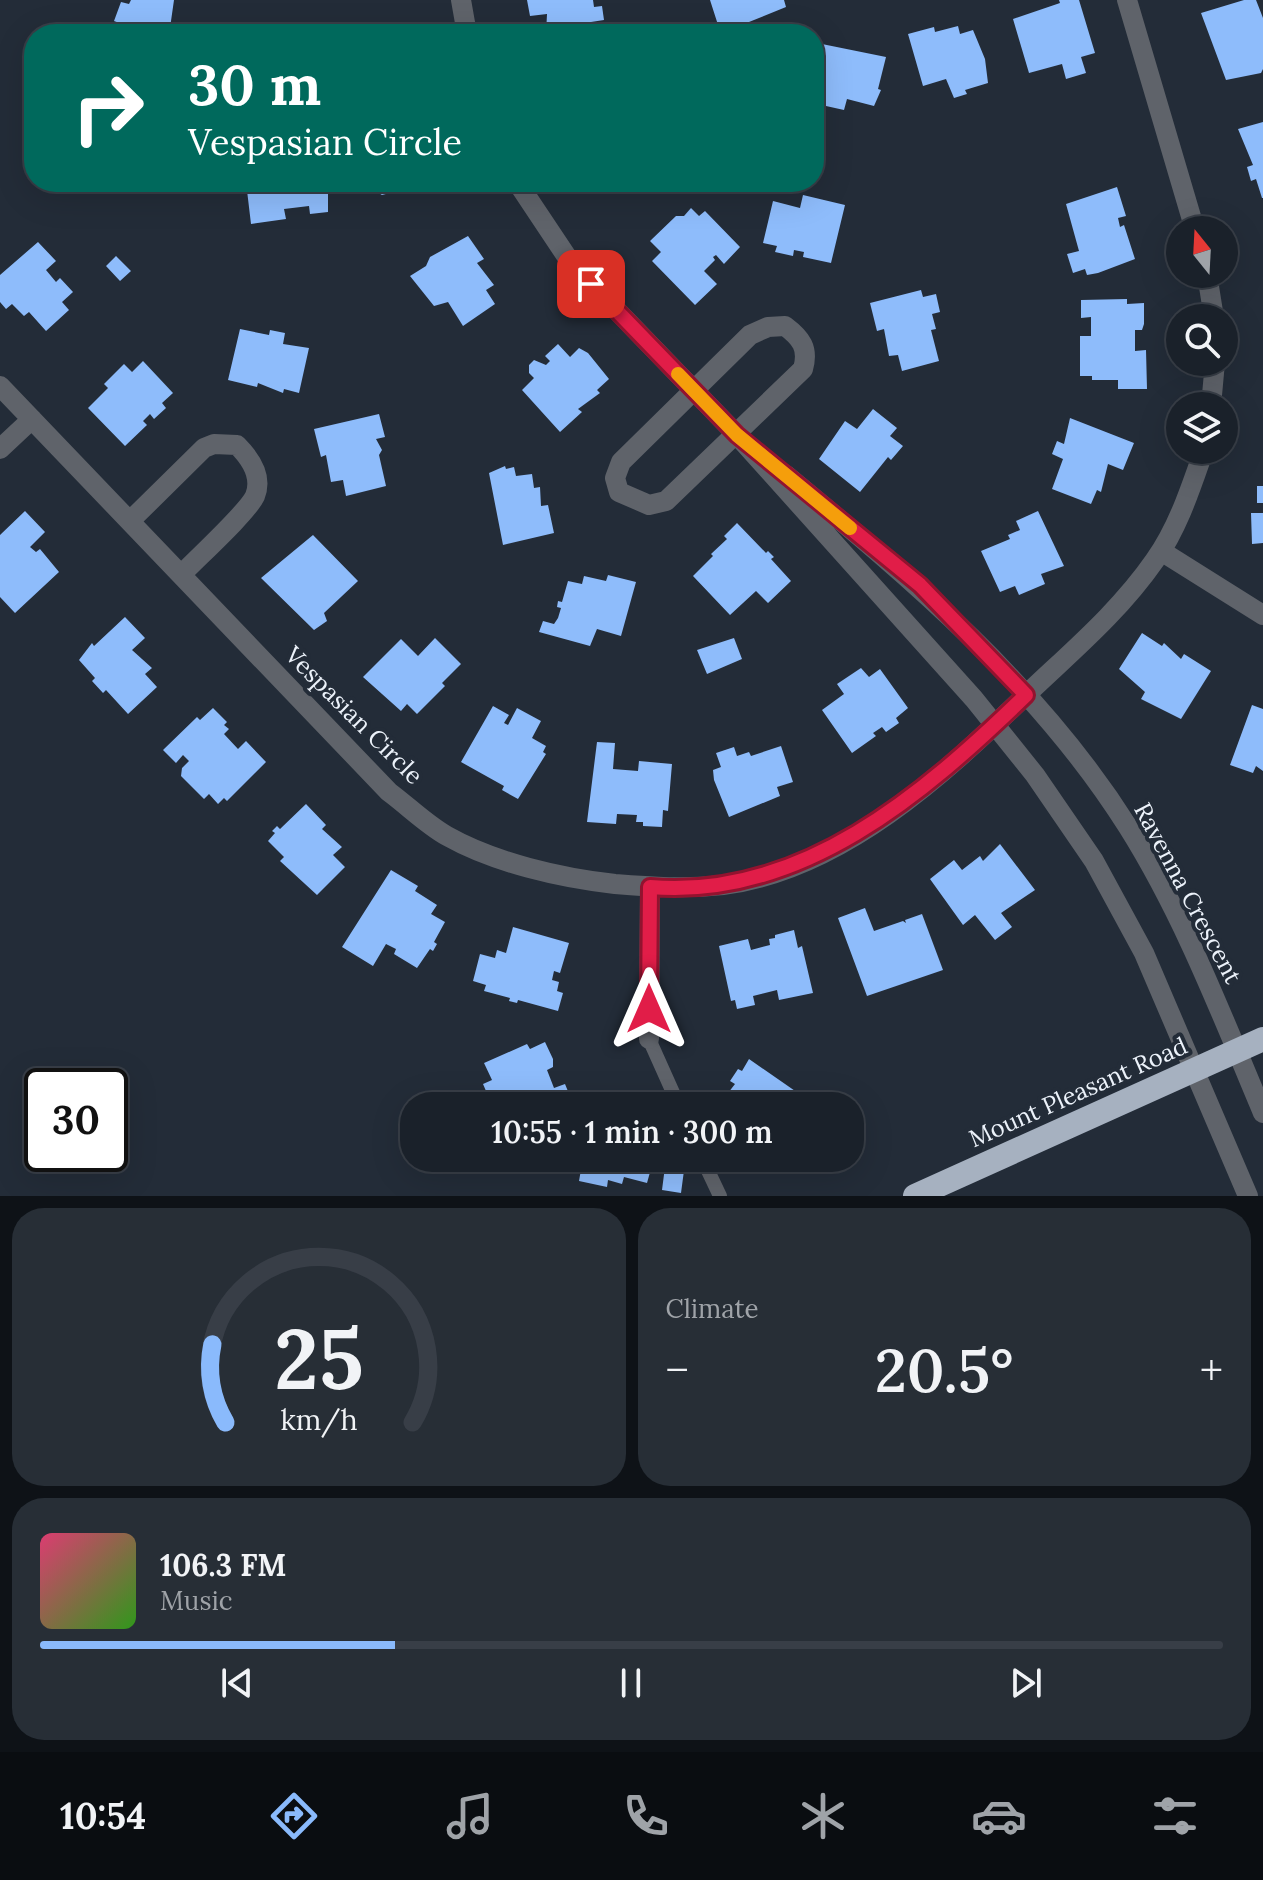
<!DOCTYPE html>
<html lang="en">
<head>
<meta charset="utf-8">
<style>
	:root { --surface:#1a212a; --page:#272e36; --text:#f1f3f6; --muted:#9fa3a8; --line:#383e47; --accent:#8abafc }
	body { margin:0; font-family:Lora,serif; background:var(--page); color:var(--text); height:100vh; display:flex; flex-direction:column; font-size:30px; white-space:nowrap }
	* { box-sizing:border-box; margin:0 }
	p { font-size:26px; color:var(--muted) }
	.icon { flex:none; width:44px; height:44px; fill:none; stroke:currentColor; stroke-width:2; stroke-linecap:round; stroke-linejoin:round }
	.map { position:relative; height:1196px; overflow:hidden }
	.side { display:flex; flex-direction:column; gap:12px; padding:12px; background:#0e1217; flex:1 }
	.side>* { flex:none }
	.banner { position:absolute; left:24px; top:24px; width:800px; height:168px; border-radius:32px; box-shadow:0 8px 32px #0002,0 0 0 2px var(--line); background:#00695c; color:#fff; overflow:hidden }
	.needle { width:52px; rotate:342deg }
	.tools { position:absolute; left:1166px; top:216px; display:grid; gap:16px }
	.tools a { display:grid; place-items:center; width:72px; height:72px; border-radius:50%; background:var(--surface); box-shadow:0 8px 32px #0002,0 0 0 2px var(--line); font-size:40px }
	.speed { position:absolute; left:24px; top:1068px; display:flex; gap:16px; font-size:40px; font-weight:700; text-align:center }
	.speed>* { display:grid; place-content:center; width:104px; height:104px; border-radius:50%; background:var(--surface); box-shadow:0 8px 32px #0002,0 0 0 2px var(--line); line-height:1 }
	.speed .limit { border:4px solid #111; border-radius:12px; background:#fff; color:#111 }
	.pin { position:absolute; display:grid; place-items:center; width:68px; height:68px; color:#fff; margin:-34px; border-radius:16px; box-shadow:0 4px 12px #0006 }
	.me { position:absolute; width:88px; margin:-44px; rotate:0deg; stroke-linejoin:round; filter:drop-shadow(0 0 6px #0008) }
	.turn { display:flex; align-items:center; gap:28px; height:168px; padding:0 32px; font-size:36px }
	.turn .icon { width:104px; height:104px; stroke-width:2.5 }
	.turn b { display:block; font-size:56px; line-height:68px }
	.big { font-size:60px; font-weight:600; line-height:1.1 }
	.side .tile { flex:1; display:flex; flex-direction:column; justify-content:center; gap:12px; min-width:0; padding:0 28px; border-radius:32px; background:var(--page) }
	.side .dial { align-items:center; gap:0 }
	.dial svg { height:208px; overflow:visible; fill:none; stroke:var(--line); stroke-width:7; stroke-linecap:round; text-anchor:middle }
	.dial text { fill:var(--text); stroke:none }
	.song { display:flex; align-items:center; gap:24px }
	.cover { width:96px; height:96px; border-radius:12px; background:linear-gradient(135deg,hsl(340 70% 55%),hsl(110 70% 35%)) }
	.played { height:8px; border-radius:4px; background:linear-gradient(90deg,var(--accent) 30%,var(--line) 30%) }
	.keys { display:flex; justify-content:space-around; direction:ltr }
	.heat { display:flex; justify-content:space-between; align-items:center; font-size:44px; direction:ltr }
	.side .tiles { flex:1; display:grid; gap:12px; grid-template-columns:1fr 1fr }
	.tile:last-child { grid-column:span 2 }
	.trip { position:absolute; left:400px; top:1092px; width:464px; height:80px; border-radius:32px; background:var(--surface); box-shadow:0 8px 32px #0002,0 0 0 2px var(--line); font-weight:600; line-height:80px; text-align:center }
	.menu { display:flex; height:128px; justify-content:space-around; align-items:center; background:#0a0d11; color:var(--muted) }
	.menu .icon { width:56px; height:56px }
	.menu .active { color:var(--accent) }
	.menu b { font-size:36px; color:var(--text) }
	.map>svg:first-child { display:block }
	.building { fill:#8ebcfb }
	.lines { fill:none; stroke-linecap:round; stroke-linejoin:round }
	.lane { stroke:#5f636a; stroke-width:14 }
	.street { stroke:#5f636a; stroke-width:20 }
	.highway { stroke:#a6b1c0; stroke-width:24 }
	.route-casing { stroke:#92132f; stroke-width:20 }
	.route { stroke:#e11d48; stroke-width:14 }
	.slow { stroke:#f59e0b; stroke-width:14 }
	.labels { text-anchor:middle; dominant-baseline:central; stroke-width:8; stroke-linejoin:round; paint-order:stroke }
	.street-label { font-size:24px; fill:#ecf2fa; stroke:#232c38 }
</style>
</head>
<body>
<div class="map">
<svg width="1263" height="1196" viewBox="0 0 1263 1196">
	<rect width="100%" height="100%" fill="#232c38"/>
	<path class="building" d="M131,0H174L170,28L166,27L164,34H100L102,28L119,33L122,24L114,21L121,2L129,4Z
		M527,0H593L594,7L602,6L604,20L591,22L593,34H546L547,14L530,16Z
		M710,0H784L786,7L744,24L736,22L719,28Z
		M1059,0H1079L1095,53L1081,57L1086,73L1066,79L1062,64L1029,73L1013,19L1060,3Z
		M1244,0H1256L1263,18V69L1261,73L1226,80L1201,13Z
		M958,26L960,34L973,30L985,59L988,83L965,90L967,94L954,98L946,79L923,86L908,34L934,27L935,32Z
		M817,43L886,57L878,89L881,90L874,106L847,99L844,110L817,104L814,100V57Z
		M1263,122V198H1262L1256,179L1251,181L1247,167L1253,165L1238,129Z
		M246,182H328V212L310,214L309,206L284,209L286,219L251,224Z
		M360,182H424V184L382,195L377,192L361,194Z
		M1117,187L1126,216L1118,218L1120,227L1124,225L1135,259L1098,273L1087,275L1085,269L1073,273L1067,254L1079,251L1066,204Z
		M803,195L845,205L831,263L803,257L804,252L794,250L793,256L775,252L777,246L763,243L773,201L800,208Z
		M691,208L699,216L705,211L740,247L724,264L716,255L713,257L715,260L704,271L717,284L695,305L652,261L661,252L650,241L676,216H684Z
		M468,236L484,259L477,263L494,285L486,290L495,304L463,326L448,302L434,306L410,276L426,266L430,257Z
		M38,242L56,261L46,270L56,282L60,278L73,292L62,302L69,310L46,331L29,312L24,316L12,304L6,309L0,302V275Z
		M116,256L131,271L120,281L106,266Z
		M921,290L923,297L936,294L940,312L932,314L936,329L931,330L939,361L902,371L898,355L889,356L884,329L877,331L870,303Z
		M1127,299V304L1144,303V324L1142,330H1135V351L1146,350L1147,389H1118V380H1092V376H1080V336H1091V317L1081,318V300Z
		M240,329L269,335L270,330L285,333L283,344L309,348L299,393L284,389L283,393L258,383L257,387L228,380Z
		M558,344L570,357L579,348L588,353L609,379L597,390L600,393L578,409L582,412L560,432L522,390L534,378L529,373V365L534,360L546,365L550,361L545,356Z
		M143,361L173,393L162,403L166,408L154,419L150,414L143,421L147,425L125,446L88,408L108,388L104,384L124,364L132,372Z
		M873,409L897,428L890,436L903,446L891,460L888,457L860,492L819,459L845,421L857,429Z
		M379,414L385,437L376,439L382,450L379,455L386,486L346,496L343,480L331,482L326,455L321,457L314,429Z
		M1070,418L1134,443L1123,470L1108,464L1101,492L1097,490L1091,504L1052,489L1063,459L1052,454L1057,441L1064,444Z
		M505,466L506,469L514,467L516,476L532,474L534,488L540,487L541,506L548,505L554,533L503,545L489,473Z
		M1257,486H1263V503H1257Z
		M25,511L45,532L30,547L36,552L40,549L59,572L15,613L0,597V535Z
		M1038,511L1064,566L1041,574L1045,584L1019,595L1015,586L1000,592L981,551L1010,539L1008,535L1020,530L1016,521Z
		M1251,513H1263V543L1252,544Z
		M737,523L766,553L768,551L774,557L771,559L791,581L768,603L756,591L730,615L693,576L713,556L711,554L727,539L724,536Z
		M313,535L358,581L324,613L327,621L314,630L261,578Z
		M608,575L636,582L621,636L597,629L590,646L539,632L543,621L554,624L558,618L561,608L557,607L558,601L562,602L568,581L582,584L584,576L606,581Z
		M125,617L145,638L132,650L152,668L145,674L157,687L128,714L106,690L103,693L92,681L95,678L79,660L92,643L94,646Z
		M1142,633L1162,646L1164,643L1181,659L1184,654L1211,671L1181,719L1141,699L1145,692L1119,669Z
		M435,638L461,664L442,683L445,686L417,714L407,704L401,711L363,677L401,639L418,656Z
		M734,638L742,659L707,674L697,650Z
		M861,668L869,677L880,669L908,708L896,718L899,723L886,732L882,727L873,733L876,736L852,753L822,710L844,694L837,684Z
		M1252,705L1263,709V771L1256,766L1253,773L1230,765Z
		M493,706L509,715L504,723L508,725L517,708L541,721L532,738L546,746L543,752L546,754L518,799L502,790L504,786L461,762Z
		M213,708L227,722L224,725L229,729L224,734L238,749L246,741L266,762L227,801L224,798L218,804L209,794L204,799L181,776L182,768L189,761L183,755L176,763L163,750L197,717L200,720Z
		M597,742L615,743L613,769L638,771L639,761L672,764L668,811L663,810L662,827L643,826V822H636L637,815L617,814L616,824L587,822Z
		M781,746L793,782L777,787L780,796L729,817L714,780L713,770L721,767L716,753L734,747L737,756L749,752L751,756Z
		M306,804L326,825L322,829L342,847L333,855L345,867L317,895L280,861L284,857L268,841L275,833L272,831L277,826L280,829Z
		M1000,844L1035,890L1001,913L1012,927L995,940L975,915L963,925L930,879L954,860L962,870L980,856L983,861Z
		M391,870L418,886L415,891L437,905L431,914L445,922L434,942L437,944L433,951L430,949L417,968L394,954L396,949L386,944L373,966L342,947Z
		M865,908L874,931L903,921L906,923L905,920L922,914L943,970L867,996L838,918Z
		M513,927L569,943L560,973L554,971L552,980L559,982L557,991L563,993L558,1011L518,1000L517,1003L509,1001L510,998L484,991L486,985L473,981L480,954L495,958L497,950L506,953Z
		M794,930L798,948L802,946L813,993L779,1000L777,990L753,996L755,1005L737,1009L735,1000L731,1001L719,946L748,939L751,950L770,945L769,939L775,938V935Z
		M545,1042L553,1059V1067L547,1070L554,1088L565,1084L574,1106H499L489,1098L483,1084L492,1080L484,1063L527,1044L530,1049Z
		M749,1059L798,1093L790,1106H718L735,1084L730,1081L738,1069L742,1071Z
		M583,1158H654L647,1183L624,1177L622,1184L608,1180L607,1187L579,1181Z
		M666,1159L685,1163L681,1193L662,1190Z"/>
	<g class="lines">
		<path class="lane" d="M649,1039L679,1106
			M702,1158L720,1196"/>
		<path class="street" d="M461,0L467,34
			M1127,0L1195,230
			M517,182L571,263L737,435L974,699L1035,775L1094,861L1144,953L1248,1196
			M1207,274L1214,318
			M785,326C801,338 809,348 803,369L666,501L649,505L619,492L615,478L621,462L750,335L768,327Z
			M0,386L389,792C408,806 427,825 447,836C495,863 561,878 615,884C652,887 686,889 723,885C842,870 944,774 1026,695C1071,652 1119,612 1155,560C1178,528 1191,487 1204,450
			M1211,406L1215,362
			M0,449L32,419
			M786,475C913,580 1039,686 1128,827C1184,916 1222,1016 1263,1113
			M130,521L204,448L214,444L237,445C250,458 263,476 255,496C247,513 197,558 181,575
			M1161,551L1263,615
			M649,1039L650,887"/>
		<path class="highway" d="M915,1196L1263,1039"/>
	</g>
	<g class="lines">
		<defs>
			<path id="route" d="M591,284L737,435L920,585L1026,695C924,794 801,900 650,887L649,1009"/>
		</defs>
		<use href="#route" class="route-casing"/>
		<use href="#route" class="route"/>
		<path class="slow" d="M678,374L737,435L850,528"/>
	</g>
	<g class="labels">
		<g class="street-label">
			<text transform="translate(354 715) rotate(45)">Vespasian Circle</text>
			<text transform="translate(1188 893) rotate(62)">Ravenna Crescent</text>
			<text transform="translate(1078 1092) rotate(-24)">Mount Pleasant Road</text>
		</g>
	</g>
</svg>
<div class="tools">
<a><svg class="needle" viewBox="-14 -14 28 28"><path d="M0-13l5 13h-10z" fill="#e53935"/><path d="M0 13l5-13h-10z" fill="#9fa3a8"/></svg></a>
<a><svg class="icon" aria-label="search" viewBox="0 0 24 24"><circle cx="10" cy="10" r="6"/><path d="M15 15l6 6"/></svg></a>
<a><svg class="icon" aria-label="layers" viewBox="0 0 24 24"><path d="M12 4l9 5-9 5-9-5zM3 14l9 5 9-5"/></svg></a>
</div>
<div class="speed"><div class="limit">30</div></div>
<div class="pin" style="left:591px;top:284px;background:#d93025"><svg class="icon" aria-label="arrive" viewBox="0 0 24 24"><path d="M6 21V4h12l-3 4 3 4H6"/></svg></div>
<svg class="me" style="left:649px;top:1009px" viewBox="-20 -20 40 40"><path d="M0-17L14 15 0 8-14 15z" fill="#e11d48" stroke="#fff" stroke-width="4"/></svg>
<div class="trip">10:55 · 1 min · 300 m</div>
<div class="banner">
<div class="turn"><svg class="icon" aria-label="right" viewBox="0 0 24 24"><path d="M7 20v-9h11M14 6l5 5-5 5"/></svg><div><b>30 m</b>Vespasian Circle</div></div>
</div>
</div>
<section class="side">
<div class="tiles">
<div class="tile dial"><svg viewBox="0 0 100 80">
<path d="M14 69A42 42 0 1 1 86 69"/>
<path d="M14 69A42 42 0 0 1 9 39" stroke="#8abafc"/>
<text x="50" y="56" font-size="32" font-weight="700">25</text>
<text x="50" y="72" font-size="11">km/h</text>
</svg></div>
<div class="tile"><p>Climate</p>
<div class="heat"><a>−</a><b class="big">20.5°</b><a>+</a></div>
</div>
<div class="tile">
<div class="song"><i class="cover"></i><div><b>106.3 FM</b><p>Music</p></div></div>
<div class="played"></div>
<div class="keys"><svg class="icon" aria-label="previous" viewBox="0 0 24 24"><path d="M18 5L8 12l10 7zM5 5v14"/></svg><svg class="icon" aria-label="pause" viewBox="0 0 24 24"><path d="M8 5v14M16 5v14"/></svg><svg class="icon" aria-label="next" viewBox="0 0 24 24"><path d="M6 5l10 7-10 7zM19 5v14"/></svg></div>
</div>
</div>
</section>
<nav class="menu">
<b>10:54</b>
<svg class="icon active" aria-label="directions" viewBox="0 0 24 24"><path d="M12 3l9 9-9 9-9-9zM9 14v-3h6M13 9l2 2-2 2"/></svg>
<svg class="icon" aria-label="music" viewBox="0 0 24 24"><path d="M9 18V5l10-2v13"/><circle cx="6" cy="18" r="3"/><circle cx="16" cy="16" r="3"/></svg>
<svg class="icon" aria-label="phone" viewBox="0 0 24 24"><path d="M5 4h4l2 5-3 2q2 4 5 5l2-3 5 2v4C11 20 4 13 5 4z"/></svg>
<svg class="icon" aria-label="climate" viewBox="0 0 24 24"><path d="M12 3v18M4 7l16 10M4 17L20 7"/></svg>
<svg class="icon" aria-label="car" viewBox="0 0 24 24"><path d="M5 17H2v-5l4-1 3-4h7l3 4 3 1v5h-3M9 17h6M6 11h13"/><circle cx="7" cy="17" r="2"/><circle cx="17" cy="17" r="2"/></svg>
<svg class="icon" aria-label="filters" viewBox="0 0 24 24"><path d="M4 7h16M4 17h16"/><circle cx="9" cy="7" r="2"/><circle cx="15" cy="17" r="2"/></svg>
</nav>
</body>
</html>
